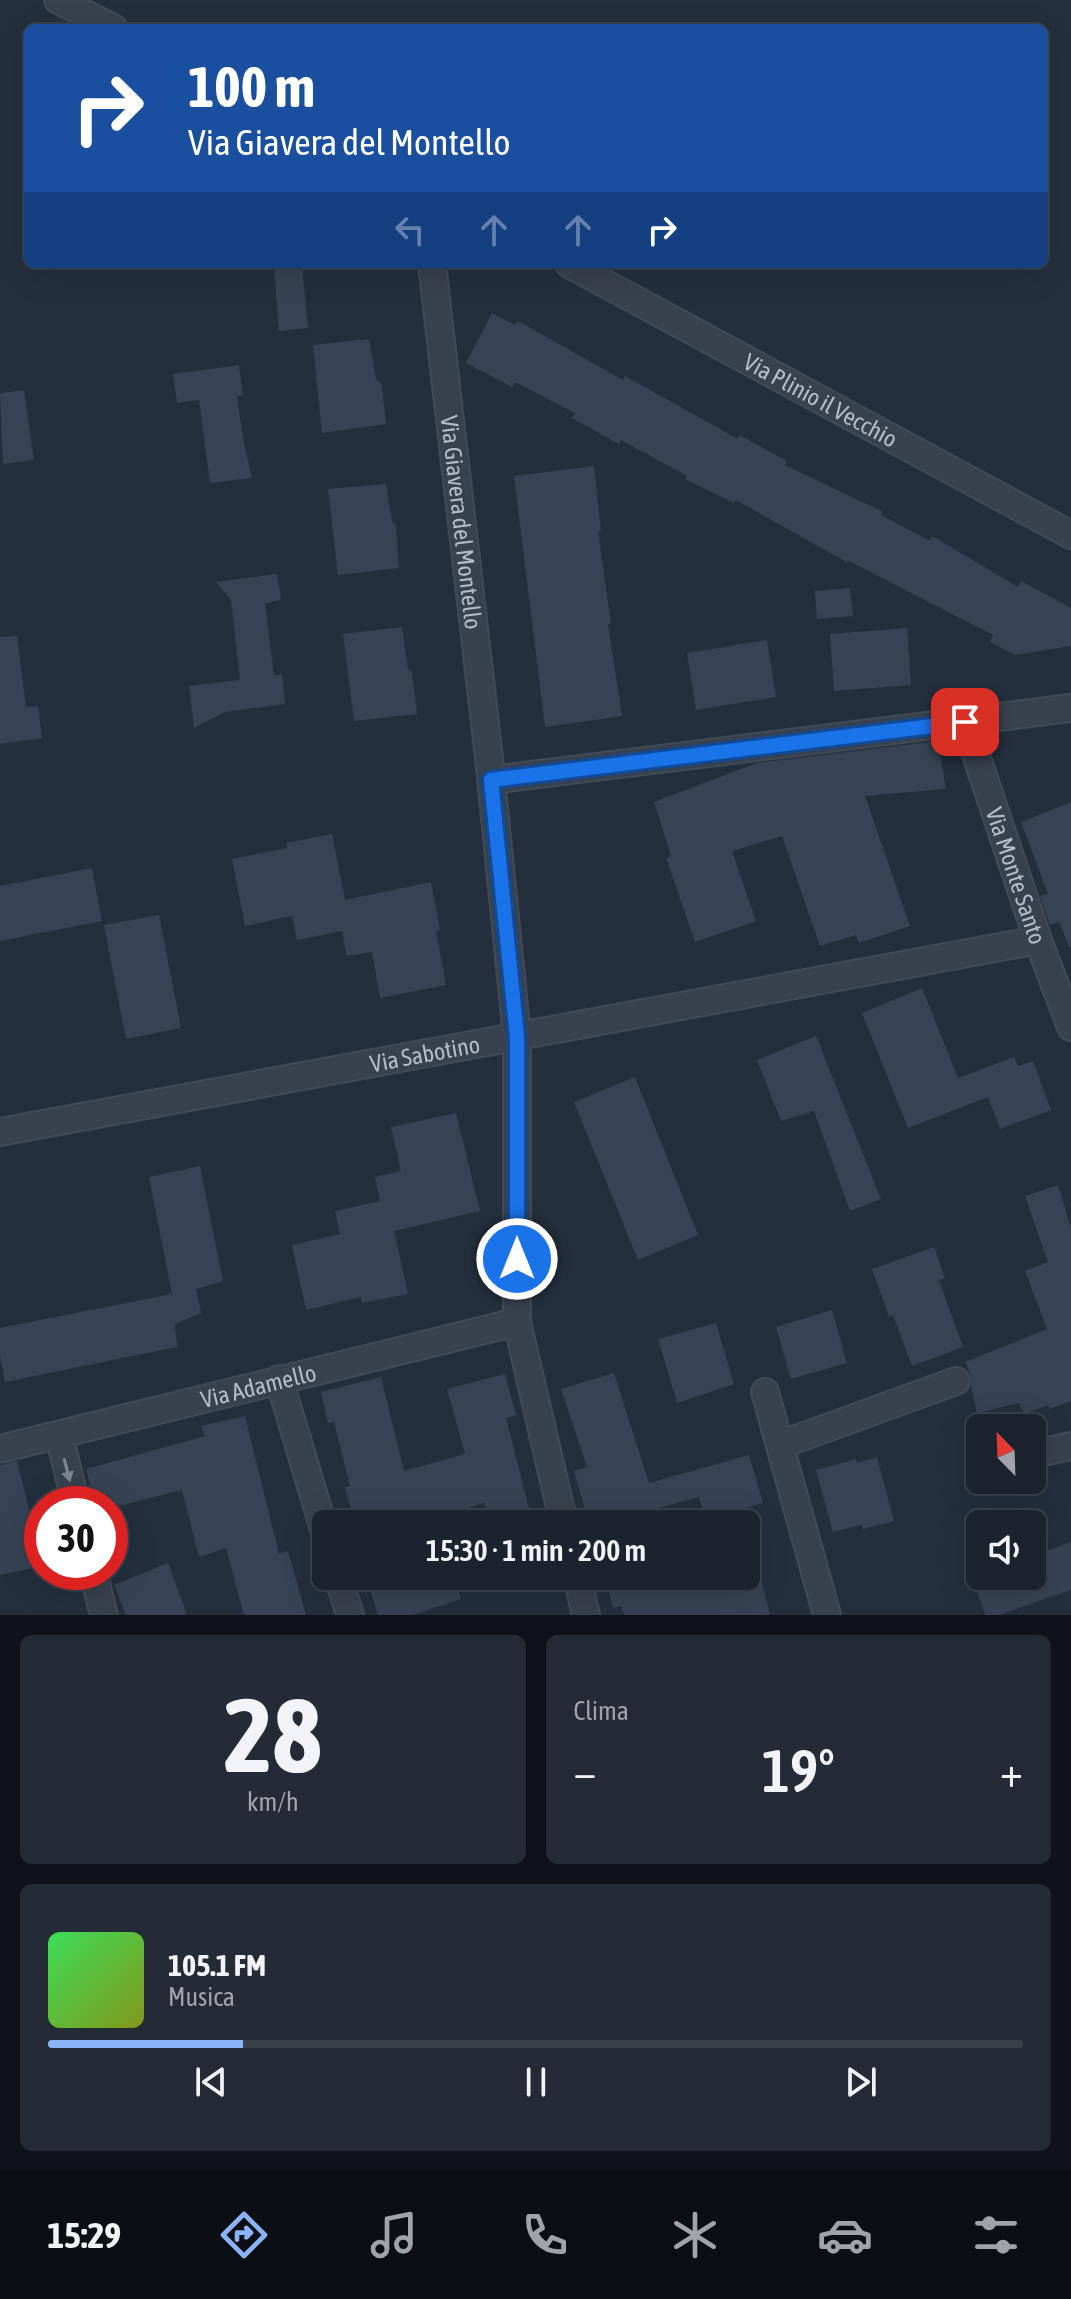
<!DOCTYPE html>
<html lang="it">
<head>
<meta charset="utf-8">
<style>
	:root { --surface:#1b232e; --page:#242b36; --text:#f1f3f6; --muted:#a0a4aa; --line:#39404a; --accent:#8ab4f8 }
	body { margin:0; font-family:"Asap Condensed",sans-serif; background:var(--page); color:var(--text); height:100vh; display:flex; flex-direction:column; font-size:30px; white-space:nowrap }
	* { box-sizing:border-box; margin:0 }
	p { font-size:26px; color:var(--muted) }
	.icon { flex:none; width:44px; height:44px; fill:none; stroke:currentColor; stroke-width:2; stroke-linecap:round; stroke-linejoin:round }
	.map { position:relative; height:1615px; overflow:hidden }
	.details { display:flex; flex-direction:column; gap:20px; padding:20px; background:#0f1319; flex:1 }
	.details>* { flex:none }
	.banner { position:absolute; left:24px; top:24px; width:1024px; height:244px; border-radius:12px; box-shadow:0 8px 32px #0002,0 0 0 2px var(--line); background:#1a4fa0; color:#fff; overflow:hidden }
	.needle { width:52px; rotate:337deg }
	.tools { position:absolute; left:966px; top:1414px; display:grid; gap:16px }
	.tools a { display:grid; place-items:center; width:80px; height:80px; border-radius:12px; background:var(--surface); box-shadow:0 8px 32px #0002,0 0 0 2px var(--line); font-size:40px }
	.speed { position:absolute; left:24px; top:1486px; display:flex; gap:16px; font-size:40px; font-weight:700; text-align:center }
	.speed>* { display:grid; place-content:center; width:104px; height:104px; border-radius:50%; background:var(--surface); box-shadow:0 8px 32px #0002,0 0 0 2px var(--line); line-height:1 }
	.speed .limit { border:12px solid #d22; background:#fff; color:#111 }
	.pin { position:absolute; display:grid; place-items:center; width:68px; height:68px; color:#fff; margin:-34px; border-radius:16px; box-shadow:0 4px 12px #0006 }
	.me { position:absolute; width:88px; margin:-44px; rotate:0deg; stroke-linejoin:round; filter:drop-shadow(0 0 6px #0008) }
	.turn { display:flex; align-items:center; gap:28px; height:168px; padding:0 32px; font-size:36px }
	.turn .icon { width:104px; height:104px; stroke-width:2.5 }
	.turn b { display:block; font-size:56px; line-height:68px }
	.lanes { display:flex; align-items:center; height:76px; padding:0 32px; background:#0003; justify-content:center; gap:40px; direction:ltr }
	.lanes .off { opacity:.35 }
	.big { font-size:60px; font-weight:600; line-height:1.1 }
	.details .card { flex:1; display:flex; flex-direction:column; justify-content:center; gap:12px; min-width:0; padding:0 28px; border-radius:12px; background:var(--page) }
	.details .dial { align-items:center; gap:0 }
	.dial b { font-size:104px; line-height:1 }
	.song { display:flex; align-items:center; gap:24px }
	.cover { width:96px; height:96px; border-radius:12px; background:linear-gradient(135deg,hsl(130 70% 55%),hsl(70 70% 35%)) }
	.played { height:8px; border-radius:4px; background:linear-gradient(90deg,var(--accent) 20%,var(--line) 20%) }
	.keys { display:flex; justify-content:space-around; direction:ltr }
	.heat { display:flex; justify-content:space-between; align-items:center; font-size:44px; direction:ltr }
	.details .tiles { flex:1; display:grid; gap:20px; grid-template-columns:1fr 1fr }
	.card:last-child { grid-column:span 2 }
	.trip { position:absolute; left:312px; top:1510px; width:448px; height:80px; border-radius:12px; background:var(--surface); box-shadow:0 8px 32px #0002,0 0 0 2px var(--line); font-weight:600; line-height:80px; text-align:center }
	.menu { display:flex; height:128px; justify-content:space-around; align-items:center; background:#0b0e12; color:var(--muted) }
	.menu .icon { width:56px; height:56px }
	.menu .current { color:var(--accent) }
	.menu b { font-size:36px; color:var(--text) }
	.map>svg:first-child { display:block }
	.building { fill:#364354 }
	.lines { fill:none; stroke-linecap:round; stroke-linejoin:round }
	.street-casing { stroke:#414a57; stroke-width:30 }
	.street { stroke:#38414e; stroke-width:26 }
	.oneway { fill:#7c8592 }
	.route-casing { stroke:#114b97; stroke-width:20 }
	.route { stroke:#1a73e8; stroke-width:14 }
	.labels { text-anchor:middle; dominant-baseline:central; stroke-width:8; stroke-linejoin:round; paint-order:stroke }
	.street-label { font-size:24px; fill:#b4bcc9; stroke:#1d2633 }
</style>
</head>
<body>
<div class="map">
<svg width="1071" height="1615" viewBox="0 0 1071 1615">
	<rect width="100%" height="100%" fill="#242f3e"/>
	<path class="building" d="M302,265L308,328L279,331L274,267Z
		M492,313L515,325L518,321L623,380L625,376L738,439L739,435L787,461L785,465L883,512L881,515L930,541L932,536L1018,587L1021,581L1071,608V646L1015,655L990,642L993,635L847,560L848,563L736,500L734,503L685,479L687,476L621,440L619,444L572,418L575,413L515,382L512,387L466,363Z
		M369,339L376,379L382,385L386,424L322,433L313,345Z
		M239,365L243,395L237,396L244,443L252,478L210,483L199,400L177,403L173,374Z
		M24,390L34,460L3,464L0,393Z
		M594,466L601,531H598L611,624H608L622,716L545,727L514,476Z
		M386,484L392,521L396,526L399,568L338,575L328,489Z
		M277,574L281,600L265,603L274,676L282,674L285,704L225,712L194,728L189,686L240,680L231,600L216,582Z
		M850,588L853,616L817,619L815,591Z
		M402,627L408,668L412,672L417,714L354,721L343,634Z
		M907,628L911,685L834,691L830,634Z
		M17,636L26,707L38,706L42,738L0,744V637Z
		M767,640L776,697L696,710L687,653Z
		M938,741L946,789L865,796L910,926L859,943L856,935L820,946L782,836L732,851L756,921L695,942L666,858L671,856L654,802L757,763Z
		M1071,802V947H1069L1059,922L1050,925L1040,896L1048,894L1021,822Z
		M332,834L345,900L431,882L440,930L436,931L446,985L380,998L372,952L347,956L342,931L297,940L292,916L245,926L232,859L287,848L286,843Z
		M92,868L102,921L0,941V886Z
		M159,915L181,1028L126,1039L104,925Z
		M922,988L958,1078L1014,1057L1018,1066L1033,1061L1051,1110L1000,1129L988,1097L908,1128L862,1013Z
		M816,1036L881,1199L850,1211L814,1111L781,1121L757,1060Z
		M635,1077L698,1235L638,1260L574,1102Z
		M456,1113L480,1211L394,1231L408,1294L362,1303L361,1297L306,1310L292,1245L340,1234L335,1211L380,1201L375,1177L401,1171L391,1127Z
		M200,1166L223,1281L196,1289L201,1313L175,1324L177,1347L5,1382L0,1356V1328L172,1294L149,1177Z
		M1058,1185L1071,1228V1401L1049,1409L1048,1405L1024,1414L1019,1403L977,1413L971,1386V1376L965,1362L1047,1329L1025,1271L1048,1262L1025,1196Z
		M934,1247L945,1278L939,1280L963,1347L912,1366L893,1315L889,1317L872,1269Z
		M832,1310L847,1363L791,1379L776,1327Z
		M716,1323L734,1384L677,1403L658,1339Z
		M614,1373L649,1483L749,1455L763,1503L705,1519L699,1497L621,1518L620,1512L588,1520L574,1471L587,1467L561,1389Z
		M505,1374L516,1415L506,1418L533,1524H489L484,1503L413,1524H355L345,1487L350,1486L334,1422L328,1423L321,1392L381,1377L404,1471L465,1454L447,1389Z
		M245,1416L279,1554L288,1551L306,1615H244L226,1548L199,1557L182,1490L110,1508V1504H95L86,1469L205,1436L201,1426Z
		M877,1457L894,1521L863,1529L862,1525L833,1532L816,1470L856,1459L857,1463Z
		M17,1461L35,1534L42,1532V1562L33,1564V1568L0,1575V1465Z
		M1071,1542V1590L999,1615H985L972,1576H1032V1556Z
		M168,1563L187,1615H126L114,1585Z
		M760,1574L770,1615H624L621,1606L613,1608L605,1576H688L692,1590Z
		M366,1576H454L461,1599L413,1615H378Z"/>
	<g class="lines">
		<defs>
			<g id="street">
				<path d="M58,0L113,28"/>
				<path id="s1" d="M432,264L489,758L517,1037V1322L564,1524"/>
				<path id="s2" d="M569,264L1071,535"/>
				<path id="s3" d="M965,722L1038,940L1071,1027"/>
				<path d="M491,780L1071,708"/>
				<path id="s4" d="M0,1132L1038,940"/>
				<path d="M279,1379L326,1536"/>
				<path d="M765,1392L827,1615"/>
				<path d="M59,1435L76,1504"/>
				<path d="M780,1445L956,1381"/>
				<path id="s5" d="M0,1449L517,1322"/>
				<path d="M1034,1454L1071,1446"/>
				<path d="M93,1572L104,1615"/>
				<path d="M338,1576L350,1615"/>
				<path d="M577,1576L586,1615"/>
			</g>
		</defs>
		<use href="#street" class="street-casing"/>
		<use href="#street" class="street"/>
	</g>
	<defs><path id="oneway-solid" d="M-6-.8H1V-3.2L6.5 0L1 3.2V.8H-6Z" transform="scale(2)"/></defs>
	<use class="oneway" href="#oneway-solid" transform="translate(67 1470) rotate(76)"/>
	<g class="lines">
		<defs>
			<path id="route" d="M517,1259V1037L491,780L965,722"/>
		</defs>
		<use href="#route" class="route-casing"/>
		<use href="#route" class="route"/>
	</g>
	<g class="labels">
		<g class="street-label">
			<text stroke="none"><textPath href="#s2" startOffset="286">Via Plinio il Vecchio</textPath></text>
			<text stroke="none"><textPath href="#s1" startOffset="260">Via Giavera del Montello</textPath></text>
			<text stroke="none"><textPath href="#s3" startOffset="162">Via Monte Santo</textPath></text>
			<text stroke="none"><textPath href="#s4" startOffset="432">Via Sabotino</textPath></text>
			<text stroke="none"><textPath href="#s5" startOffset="266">Via Adamello</textPath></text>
		</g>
	</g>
</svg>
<div class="tools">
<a><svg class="needle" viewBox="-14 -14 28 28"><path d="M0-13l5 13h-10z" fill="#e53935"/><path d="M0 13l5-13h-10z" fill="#a0a4aa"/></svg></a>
<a><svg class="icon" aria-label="sound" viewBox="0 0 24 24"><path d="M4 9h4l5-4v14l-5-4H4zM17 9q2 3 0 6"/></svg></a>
</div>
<div class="speed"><div class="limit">30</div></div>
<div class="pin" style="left:965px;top:722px;background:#d93025"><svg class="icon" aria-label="arrive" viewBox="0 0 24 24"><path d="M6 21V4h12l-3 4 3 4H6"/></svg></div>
<svg class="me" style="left:517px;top:1259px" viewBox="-20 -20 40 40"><circle r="17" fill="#1a73e8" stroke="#fff" stroke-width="3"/><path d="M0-11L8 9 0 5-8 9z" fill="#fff"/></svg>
<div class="trip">15:30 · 1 min · 200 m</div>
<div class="banner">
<div class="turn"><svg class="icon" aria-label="right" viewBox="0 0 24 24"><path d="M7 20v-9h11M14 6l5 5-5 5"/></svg><div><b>100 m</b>Via Giavera del Montello</div></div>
<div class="lanes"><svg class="icon off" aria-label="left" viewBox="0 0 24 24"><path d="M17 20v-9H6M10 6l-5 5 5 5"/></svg><svg class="icon off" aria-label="ahead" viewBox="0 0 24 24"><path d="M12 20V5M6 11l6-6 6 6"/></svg><svg class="icon off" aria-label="ahead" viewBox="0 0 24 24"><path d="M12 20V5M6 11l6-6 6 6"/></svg><svg class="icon" aria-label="right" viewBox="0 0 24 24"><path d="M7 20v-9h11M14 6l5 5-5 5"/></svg></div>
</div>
</div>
<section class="details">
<div class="tiles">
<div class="card dial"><b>28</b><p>km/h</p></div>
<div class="card"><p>Clima</p>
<div class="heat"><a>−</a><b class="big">19°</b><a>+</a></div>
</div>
<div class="card">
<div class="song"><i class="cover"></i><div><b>105.1 FM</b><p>Musica</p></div></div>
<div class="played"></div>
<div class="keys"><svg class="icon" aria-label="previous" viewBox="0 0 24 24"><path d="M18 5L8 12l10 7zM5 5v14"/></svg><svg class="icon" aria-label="pause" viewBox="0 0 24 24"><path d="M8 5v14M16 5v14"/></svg><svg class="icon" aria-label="next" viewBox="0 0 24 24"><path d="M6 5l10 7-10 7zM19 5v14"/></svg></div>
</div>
</div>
</section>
<nav class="menu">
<b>15:29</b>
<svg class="icon current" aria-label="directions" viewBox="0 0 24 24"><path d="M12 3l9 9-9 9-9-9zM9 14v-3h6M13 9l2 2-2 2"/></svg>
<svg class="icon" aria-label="music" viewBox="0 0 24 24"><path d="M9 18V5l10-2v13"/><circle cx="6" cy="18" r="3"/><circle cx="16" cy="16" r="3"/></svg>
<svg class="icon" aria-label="phone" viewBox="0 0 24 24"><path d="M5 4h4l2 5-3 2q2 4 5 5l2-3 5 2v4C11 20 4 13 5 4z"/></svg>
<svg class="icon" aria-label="climate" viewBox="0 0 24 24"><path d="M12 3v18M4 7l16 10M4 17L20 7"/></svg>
<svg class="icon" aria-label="car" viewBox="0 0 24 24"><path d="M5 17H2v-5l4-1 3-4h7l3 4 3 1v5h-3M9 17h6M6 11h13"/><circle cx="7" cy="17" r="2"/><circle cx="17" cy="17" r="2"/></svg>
<svg class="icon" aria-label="filters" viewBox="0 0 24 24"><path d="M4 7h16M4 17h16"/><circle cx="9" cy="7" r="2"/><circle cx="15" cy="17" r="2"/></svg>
</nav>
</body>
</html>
